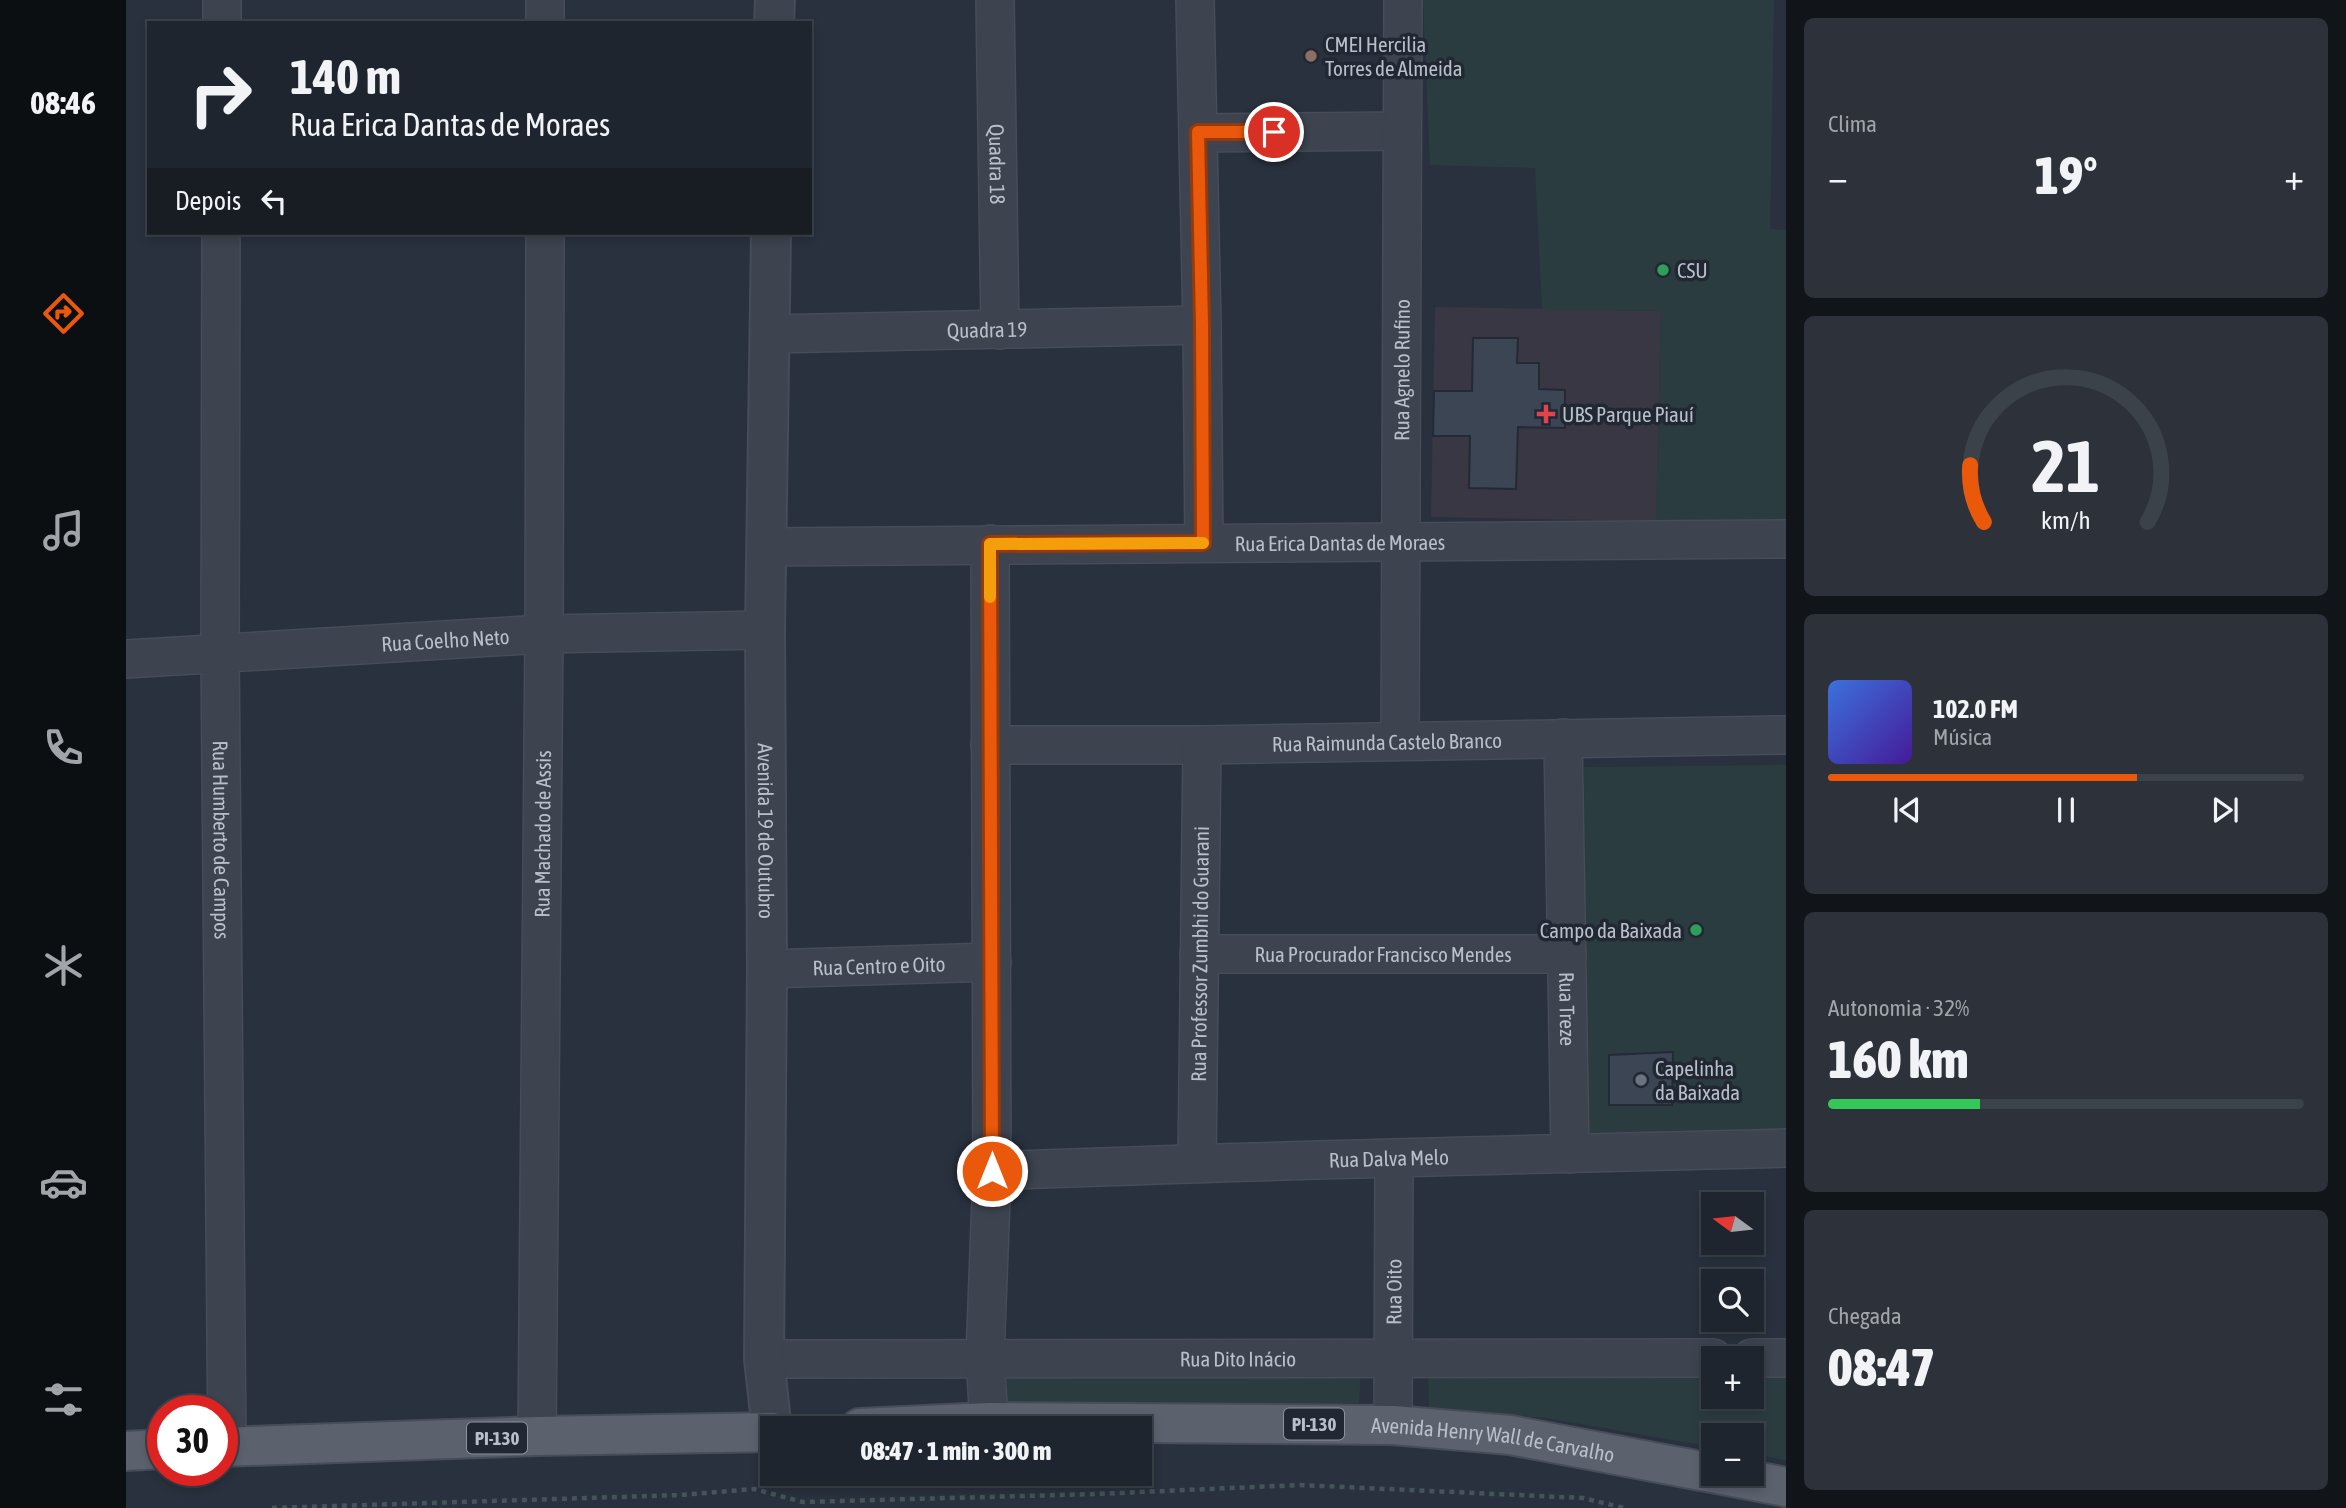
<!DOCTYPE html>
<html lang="pt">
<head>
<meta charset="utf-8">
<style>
	:root { --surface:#1f252e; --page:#2c313a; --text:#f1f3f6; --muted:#a1a5aa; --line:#3c424a; --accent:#ea580c }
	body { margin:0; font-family:"Asap Condensed",sans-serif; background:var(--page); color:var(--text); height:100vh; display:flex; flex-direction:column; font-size:26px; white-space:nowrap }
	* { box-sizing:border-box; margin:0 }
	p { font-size:23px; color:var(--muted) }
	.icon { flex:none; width:38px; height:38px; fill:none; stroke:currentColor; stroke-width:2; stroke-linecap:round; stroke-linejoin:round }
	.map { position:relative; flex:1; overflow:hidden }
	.sheet { display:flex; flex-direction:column; gap:18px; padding:18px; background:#111419; width:560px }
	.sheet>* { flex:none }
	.banner { position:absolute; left:21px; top:21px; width:665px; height:214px; border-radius:0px; box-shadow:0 4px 10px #0003,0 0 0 2px var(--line); background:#1f252e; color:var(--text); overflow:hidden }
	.needle { width:46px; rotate:285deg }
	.buttons { position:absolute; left:1575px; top:1192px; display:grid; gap:14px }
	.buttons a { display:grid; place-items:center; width:63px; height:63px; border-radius:0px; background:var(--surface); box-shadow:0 4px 10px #0003,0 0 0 2px var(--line); font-size:35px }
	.speed { position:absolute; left:21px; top:1395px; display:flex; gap:14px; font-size:35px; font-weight:700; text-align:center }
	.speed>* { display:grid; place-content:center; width:91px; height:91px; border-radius:50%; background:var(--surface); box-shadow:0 4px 10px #0003,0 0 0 2px var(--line); line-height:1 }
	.speed .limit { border:10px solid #d22; background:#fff; color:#111 }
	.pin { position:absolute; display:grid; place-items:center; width:60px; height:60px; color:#fff; margin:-30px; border:4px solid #fff; border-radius:50%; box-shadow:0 2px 7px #0007 }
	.me { position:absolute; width:77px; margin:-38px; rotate:0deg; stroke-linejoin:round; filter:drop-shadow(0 0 5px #0008) }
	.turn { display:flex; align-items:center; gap:24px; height:147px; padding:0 28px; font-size:32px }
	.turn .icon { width:91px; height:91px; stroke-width:2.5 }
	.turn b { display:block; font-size:49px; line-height:60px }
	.then { display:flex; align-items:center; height:66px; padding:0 28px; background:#0003; gap:14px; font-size:26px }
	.big { font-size:52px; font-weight:800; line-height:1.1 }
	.sheet .widget { flex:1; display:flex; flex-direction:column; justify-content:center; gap:10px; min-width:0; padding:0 24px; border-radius:10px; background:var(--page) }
	.sheet .dial { align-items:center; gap:0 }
	.dial svg { height:182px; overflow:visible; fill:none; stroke:var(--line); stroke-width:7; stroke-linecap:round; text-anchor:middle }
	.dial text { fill:var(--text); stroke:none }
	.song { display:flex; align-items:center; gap:21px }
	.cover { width:84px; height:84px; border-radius:10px; background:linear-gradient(135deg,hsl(220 70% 55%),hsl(260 70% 35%)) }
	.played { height:7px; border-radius:4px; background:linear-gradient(90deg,var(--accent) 65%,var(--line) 65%) }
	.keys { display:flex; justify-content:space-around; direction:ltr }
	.heat { display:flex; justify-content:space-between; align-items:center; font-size:38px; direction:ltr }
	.charge { height:10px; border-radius:5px; background:linear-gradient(90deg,#34c759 32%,var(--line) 0) }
	.trip { position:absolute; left:634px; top:1416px; width:392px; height:70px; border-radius:0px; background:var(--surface); box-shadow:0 4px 10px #0003,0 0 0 2px var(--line); font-weight:800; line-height:70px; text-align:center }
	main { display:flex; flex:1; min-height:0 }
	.tab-bar { display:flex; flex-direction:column; width:126px; justify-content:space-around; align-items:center; background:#0c0f12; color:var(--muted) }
	.tab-bar .icon { width:49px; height:49px }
	.tab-bar .current { color:var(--accent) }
	.tab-bar b { font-size:32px; color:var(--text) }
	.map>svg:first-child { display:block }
	.medical { fill:#393743 }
	.green { fill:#2b3c40 }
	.building { fill:#3b4554; stroke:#232a36; stroke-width:2 }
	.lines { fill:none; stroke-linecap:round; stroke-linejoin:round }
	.minor-casing { stroke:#464c58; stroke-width:40 }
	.tertiary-casing { stroke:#464c58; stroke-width:42 }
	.primary-casing { stroke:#464c58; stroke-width:42 }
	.path { stroke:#445557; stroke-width:4.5; stroke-dasharray:5 5; stroke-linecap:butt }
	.minor { stroke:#3d434f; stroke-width:37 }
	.tertiary { stroke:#3d434f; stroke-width:38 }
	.primary { stroke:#5b626e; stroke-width:38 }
	.route-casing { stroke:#983908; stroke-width:18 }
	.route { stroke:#ea580c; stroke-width:12 }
	.slow { stroke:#f59e0b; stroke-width:12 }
	.education-dot { fill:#8d6e63; stroke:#212834; stroke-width:2.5 }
	.leisure-dot { fill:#2e9e5b; stroke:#212834; stroke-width:2.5 }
	.health-dot { fill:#e0444e; stroke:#212834; stroke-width:2.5 }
	.worship-dot { fill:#6b7280; stroke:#212834; stroke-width:2.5 }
	.labels { text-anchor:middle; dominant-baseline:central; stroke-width:7; stroke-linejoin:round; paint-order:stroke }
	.shield { fill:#212834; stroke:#8b929c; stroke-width:2 }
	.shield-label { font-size:19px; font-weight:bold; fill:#b9bfc9 }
	.poi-label { font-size:21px; fill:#b9bfc9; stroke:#212834; text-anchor:start }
	.street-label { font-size:21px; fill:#b9bfc9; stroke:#212834 }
</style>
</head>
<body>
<main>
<nav class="tab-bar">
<b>08:46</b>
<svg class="icon current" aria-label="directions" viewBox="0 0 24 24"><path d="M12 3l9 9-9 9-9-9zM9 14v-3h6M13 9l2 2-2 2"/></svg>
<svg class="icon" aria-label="music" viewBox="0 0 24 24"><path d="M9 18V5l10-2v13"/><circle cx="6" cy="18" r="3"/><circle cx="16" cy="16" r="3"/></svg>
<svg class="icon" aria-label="phone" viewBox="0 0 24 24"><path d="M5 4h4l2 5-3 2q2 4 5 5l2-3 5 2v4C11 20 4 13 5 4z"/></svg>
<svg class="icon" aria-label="climate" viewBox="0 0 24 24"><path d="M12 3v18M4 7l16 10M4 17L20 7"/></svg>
<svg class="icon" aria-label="car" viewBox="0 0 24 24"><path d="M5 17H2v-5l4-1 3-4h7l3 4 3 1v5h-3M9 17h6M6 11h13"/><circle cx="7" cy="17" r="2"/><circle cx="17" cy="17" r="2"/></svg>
<svg class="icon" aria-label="filters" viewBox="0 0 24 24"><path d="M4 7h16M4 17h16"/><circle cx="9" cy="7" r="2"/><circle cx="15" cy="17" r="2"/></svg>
</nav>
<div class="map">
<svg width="1660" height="1508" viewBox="0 0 1660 1508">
	<rect width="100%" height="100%" fill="#29313e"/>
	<path class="medical" d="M1309,307L1535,311L1530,521L1305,517Z"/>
	<path class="green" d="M1297,0H1648L1644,229L1660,230V523L1530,521L1535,311L1416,309L1409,168L1304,165Z
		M1660,765V1137L1461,1139L1458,767Z
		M878,1364L1235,1365L1233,1403L878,1408Z
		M1660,1367V1460L1626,1454V1435H1587V1447L1420,1418L1303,1409L1302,1371L1587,1368V1396H1626V1368Z"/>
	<path class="building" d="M1347,338H1392L1391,363H1413V389L1439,390V428L1392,427L1390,489L1343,488L1344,436H1307L1308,391H1346Z
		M1547,1052L1546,1105H1483V1055Z"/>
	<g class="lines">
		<defs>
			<g id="minor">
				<path id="s1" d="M869,0L874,330"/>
				<path d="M1069,0L1076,325L1078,543"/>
				<path d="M96,23V0"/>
				<path d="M419,23V0"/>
				<path d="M1072,133L1276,131"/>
				<path id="s2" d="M95,233L94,654L101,1447"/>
				<path id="s3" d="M644,334L1076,325"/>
				<path id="s4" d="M640,547L1660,539"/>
				<path id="s5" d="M0,659L418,634L639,630"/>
				<path id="s6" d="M1437,738L1444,1154"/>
				<path id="s7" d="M1274,741L1277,0"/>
				<path id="s8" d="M864,745H1076L1660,735"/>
				<path id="s9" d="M1073,954H1441"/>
				<path id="s10" d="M641,969L866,962"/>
				<path id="s11" d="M1071,1162L1076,745"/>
				<path id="s12" d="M866,1171C1131,1160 1395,1155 1660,1148"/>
				<path d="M1626,1358H1660"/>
				<path id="s13" d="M638,1359L1587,1358"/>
				<path d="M863,1422L859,1358L866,1171L864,544"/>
				<path id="s14" d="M1267,1425L1268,1159"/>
				<path id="s15" d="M411,1436L418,634L419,233"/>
			</g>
			<g id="tertiary">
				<path d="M648,23L649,0"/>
				<path id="s16" d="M645,233L639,630L641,969L638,1359L646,1431"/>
			</g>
			<g id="primary">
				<path id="s17" d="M734,1428L863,1422L1267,1425L1384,1435L1660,1487"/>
				<path d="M96,1447L411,1436L646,1432"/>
				<path d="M0,1451L37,1449"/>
			</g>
		</defs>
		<use href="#minor" class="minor-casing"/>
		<use href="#tertiary" class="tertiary-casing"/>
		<use href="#primary" class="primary-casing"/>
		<path class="path" d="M146,1508L555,1495L628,1489L677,1502L969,1494L1174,1485L1457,1498L1498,1508"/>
		<use href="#minor" class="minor"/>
		<use href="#tertiary" class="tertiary"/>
		<use href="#primary" class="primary"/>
	</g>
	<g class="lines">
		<defs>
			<path id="route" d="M866,1171L864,544L1077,543L1076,325L1072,132H1148"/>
		</defs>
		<use href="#route" class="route-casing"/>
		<use href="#route" class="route"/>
		<path class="slow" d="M864,597V544L1077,543"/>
	</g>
	<circle class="education-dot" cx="1185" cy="56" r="7"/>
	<g class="leisure-dot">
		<circle cx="1537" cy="270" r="7"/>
		<circle cx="1570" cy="930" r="7"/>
	</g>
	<path class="health-dot" d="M1416.5 403.5h7v7h7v7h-7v7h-7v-7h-7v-7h7z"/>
	<circle class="worship-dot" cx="1515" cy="1080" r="7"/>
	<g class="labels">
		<g class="shield">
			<rect x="1158" y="1408.5" width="60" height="31" rx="5"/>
			<rect x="341" y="1422.5" width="60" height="31" rx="5"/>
		</g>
		<g class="shield-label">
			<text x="1188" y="1424">PI-130</text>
			<text x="371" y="1438">PI-130</text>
		</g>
		<g class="poi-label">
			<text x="1199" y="44">CMEI Hercilia<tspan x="1199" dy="24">Torres de Almeida</tspan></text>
			<text x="1551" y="270">CSU</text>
			<text x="1436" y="414">UBS Parque Piauí</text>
			<text x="1556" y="930" text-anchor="end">Campo da Baixada</text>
			<text x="1529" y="1068">Capelinha<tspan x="1529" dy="24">da Baixada</tspan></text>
		</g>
		<g class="street-label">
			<text stroke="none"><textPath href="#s1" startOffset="164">Quadra 18</textPath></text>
			<text stroke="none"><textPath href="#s3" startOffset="217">Quadra 19</textPath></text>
			<text stroke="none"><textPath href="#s7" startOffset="371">Rua Agnelo Rufino</textPath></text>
			<text stroke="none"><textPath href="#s4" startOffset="574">Rua Erica Dantas de Moraes</textPath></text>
			<text stroke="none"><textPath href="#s5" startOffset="320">Rua Coelho Neto</textPath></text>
			<text stroke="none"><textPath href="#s8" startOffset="397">Rua Raimunda Castelo Branco</textPath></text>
			<text stroke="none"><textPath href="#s16" startOffset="598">Avenida 19 de Outubro</textPath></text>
			<text stroke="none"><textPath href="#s15" startOffset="602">Rua Machado de Assis</textPath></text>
			<text stroke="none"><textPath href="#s2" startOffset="607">Rua Humberto de Campos</textPath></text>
			<text stroke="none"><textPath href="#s11" startOffset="208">Rua Professor Zumbhi do Guarani</textPath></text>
			<text stroke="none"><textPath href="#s9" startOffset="184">Rua Procurador Francisco Mendes</textPath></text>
			<text stroke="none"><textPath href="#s10" startOffset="112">Rua Centro e Oito</textPath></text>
			<text stroke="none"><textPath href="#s6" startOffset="271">Rua Treze</textPath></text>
			<text stroke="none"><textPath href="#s12" startOffset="397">Rua Dalva Melo</textPath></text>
			<text stroke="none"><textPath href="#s14" startOffset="133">Rua Oito</textPath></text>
			<text stroke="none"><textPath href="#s13" startOffset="474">Rua Dito Inácio</textPath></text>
			<text stroke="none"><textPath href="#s17" startOffset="634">Avenida Henry Wall de Carvalho</textPath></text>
		</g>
	</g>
</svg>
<div class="buttons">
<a><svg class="needle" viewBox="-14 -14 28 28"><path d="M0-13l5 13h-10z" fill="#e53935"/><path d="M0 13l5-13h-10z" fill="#a1a5aa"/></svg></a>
<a><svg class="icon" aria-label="search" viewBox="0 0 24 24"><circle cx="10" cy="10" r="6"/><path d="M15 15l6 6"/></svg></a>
<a>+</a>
<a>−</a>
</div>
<div class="speed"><div class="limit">30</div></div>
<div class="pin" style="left:1148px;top:132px;background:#d93025"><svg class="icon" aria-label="arrive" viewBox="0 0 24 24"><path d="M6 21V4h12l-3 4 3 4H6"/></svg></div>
<svg class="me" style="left:866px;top:1171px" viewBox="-20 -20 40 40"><circle r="17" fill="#ea580c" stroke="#fff" stroke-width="3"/><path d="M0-11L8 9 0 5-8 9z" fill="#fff"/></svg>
<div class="trip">08:47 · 1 min · 300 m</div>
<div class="banner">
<div class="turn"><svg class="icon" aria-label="right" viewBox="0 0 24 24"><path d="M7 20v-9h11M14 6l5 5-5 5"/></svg><div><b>140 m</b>Rua Erica Dantas de Moraes</div></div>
<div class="then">Depois<svg class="icon" aria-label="left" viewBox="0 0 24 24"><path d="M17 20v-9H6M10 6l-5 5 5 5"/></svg></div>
</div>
</div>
<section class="sheet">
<div class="widget"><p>Clima</p>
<div class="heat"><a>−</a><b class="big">19°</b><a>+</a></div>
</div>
<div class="widget dial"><svg viewBox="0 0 100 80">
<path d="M14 69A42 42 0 1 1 86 69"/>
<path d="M14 69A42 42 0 0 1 8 44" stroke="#ea580c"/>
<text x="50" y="56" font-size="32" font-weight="700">21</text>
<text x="50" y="72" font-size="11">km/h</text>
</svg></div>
<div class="widget">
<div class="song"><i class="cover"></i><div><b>102.0 FM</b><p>Música</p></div></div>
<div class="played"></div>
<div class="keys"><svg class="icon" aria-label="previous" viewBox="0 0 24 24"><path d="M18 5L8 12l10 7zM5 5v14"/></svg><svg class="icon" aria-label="pause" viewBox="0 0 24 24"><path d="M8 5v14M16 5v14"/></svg><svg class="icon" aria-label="next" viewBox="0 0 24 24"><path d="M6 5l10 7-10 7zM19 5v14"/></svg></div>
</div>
<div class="widget"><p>Autonomia · 32%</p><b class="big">160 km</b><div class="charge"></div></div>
<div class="widget"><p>Chegada</p><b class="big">08:47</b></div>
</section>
</main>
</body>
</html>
